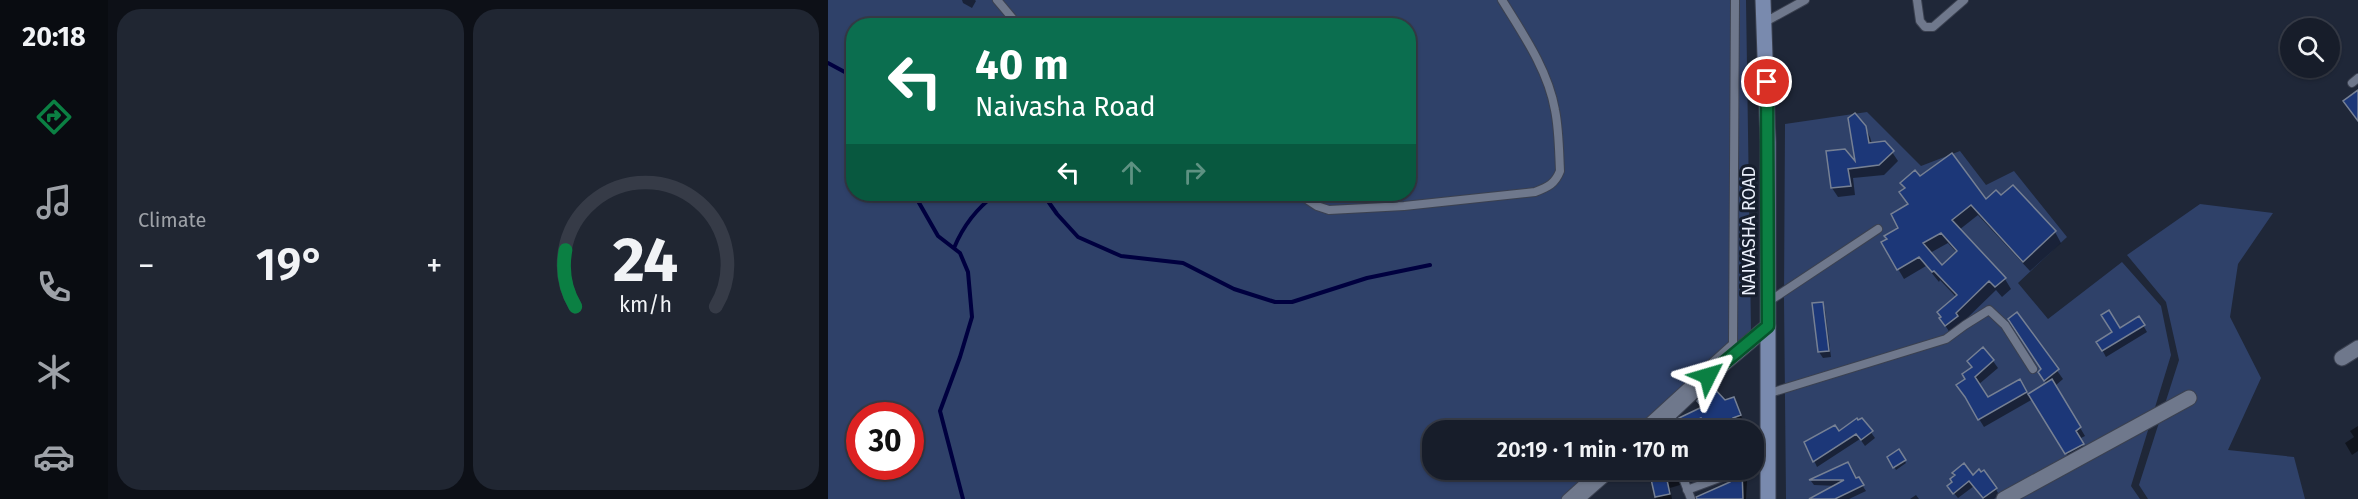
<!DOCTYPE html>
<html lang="en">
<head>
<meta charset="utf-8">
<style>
	:root { --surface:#171d2a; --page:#202632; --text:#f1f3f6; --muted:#9ea2a8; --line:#363b47; --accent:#0b8043 }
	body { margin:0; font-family:"Fira Sans",sans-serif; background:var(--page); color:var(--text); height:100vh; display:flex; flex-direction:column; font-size:22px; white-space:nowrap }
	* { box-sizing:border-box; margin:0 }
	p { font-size:20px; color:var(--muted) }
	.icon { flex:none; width:33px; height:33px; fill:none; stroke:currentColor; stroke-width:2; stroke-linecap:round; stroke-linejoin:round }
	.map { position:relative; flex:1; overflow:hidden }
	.sheet { display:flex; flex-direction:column; gap:9px; padding:9px; background:#0d1017; width:720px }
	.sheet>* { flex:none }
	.hud { position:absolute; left:18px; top:18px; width:570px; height:183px; border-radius:24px; box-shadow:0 2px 4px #0004,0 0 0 2px var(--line); background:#0b6e4f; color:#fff; overflow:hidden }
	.controls { position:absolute; left:1452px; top:18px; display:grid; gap:12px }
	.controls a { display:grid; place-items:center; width:60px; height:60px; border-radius:50%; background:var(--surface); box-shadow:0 2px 4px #0004,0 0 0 2px var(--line); font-size:30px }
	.speed { position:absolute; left:18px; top:402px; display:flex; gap:12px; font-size:30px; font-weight:700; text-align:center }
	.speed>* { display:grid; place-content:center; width:78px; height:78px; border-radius:50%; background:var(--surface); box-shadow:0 2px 4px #0004,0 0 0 2px var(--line); line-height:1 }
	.speed .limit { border:9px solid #d22; background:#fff; color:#111 }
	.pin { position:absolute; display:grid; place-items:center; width:51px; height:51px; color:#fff; margin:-26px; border:3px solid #fff; border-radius:50%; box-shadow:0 2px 6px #0007 }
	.me { position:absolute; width:66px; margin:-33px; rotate:50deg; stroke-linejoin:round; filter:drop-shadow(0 0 4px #0008) }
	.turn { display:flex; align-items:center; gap:21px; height:126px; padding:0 30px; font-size:27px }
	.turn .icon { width:78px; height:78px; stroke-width:2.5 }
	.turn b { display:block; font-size:42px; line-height:51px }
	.lanes { display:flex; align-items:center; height:57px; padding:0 30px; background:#0003; justify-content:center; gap:30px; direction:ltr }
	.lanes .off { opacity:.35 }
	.big { font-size:45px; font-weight:600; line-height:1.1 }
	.sheet .widget { flex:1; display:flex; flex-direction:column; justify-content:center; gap:9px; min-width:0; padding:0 21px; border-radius:24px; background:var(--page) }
	.sheet .dial { align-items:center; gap:0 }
	.dial svg { height:156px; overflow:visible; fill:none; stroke:var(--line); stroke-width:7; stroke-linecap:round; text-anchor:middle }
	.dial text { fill:var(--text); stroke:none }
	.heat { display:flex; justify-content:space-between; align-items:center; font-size:33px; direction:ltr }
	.sheet .tiles { flex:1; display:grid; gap:9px; grid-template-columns:repeat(2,1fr) }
	.trip { position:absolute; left:594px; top:420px; width:342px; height:60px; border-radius:24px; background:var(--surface); box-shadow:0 2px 4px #0004,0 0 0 2px var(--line); font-weight:600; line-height:60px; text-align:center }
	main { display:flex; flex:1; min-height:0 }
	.dock { display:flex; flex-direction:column; width:108px; justify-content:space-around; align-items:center; background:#090c11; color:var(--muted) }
	.dock .icon { width:42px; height:42px }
	.dock .on { color:var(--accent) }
	.dock b { font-size:27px; color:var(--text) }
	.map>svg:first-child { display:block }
	.green { fill:#2f4169; fill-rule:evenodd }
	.shadow { fill:#0007; fill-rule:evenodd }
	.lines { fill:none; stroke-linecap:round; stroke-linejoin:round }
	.stream { stroke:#00003f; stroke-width:4 }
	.building { fill:#1c3778; stroke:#768094; stroke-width:1.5; fill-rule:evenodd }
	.service-casing { stroke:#3b4150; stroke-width:10 }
	.minor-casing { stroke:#3b4150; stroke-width:17 }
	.secondary-casing { stroke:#3b4150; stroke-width:17 }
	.service { stroke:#6f788c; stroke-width:8 }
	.minor { stroke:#6f788c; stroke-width:15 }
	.secondary { stroke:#798aae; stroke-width:15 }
	.route-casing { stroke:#07532c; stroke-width:15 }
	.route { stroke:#0b8043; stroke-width:10 }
	.labels { text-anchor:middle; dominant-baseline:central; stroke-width:6; stroke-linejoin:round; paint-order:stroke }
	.street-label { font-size:18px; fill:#ebf0fc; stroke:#161e2d }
</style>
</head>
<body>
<main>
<nav class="dock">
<b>20:18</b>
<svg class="icon on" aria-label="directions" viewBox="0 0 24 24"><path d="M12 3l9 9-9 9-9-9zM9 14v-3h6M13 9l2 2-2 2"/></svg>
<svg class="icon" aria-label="music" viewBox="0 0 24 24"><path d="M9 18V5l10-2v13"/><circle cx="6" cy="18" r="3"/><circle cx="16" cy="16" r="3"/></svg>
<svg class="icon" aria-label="phone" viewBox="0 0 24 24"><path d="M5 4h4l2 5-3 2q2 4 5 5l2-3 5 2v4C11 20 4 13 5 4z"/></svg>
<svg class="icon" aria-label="climate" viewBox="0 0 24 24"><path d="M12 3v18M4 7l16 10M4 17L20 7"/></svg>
<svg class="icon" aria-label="car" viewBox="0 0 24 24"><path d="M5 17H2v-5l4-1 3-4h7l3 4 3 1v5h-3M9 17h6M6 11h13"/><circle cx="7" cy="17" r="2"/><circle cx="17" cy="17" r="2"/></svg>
</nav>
<section class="sheet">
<div class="tiles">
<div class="widget"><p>Climate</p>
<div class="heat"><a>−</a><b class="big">19°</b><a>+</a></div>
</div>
<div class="widget dial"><svg viewBox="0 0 100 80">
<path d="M14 69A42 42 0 1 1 86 69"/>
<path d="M14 69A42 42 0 0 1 9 40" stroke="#0b8043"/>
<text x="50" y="56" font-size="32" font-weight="700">24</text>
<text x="50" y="72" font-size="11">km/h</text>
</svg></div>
</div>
</section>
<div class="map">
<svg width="1530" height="499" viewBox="0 0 1530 499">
	<rect width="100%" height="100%" fill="#1f2738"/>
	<path class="green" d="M0,0H918L923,330L815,430H604V470H774L742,499H0ZM26,26H580V194H26ZM32,416H82V466H32Z
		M1039,112L1093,166L1132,151L1158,185L1186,171L1239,237L1190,283L1220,319L1294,262L1333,306L1343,355L1303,486L1312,499H958L956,298L957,124Z
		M1372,204L1445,213L1410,264L1402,317L1433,378L1400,450L1466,457L1477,499H1320L1311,485L1351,360L1338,302L1299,255Z"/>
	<path class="shadow" d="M134,0H147L148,1L144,8L135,3Z
		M1037,127L1042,137L1044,144L1064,152L1070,161L1056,175L1025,178L1027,195L1010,197L1004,188L1000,152L1029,166Z
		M1092,178L1158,201L1227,232L1233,243L1202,271L1150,215L1131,230L1177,279L1183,289L1174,297L1168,290L1133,324L1124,336L1113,319L1129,298L1112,280L1111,282L1098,266L1076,279L1055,243L1072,228L1081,205L1073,193ZM1120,243L1129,253L1113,267L1102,253Z
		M994,304L997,310L1003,357L995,358L991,352Z
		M1189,314L1235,379L1227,386L1257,436L1251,439L1259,453L1243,461L1205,399L1156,427L1130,385L1165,361L1170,368L1150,385L1159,399L1191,381L1200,396L1219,384L1212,373L1214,370Z
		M1311,318L1319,332L1278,357L1270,342Z
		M897,402L909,406L916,423L908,426L910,430H858L853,419Z
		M1034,420L1047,438L1037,446L1032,439L989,467L978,443L1011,433Z
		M1530,426V451L1524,455L1517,443L1526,437L1522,431Z
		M1071,451L1078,463L1068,470L1061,458Z
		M1019,464L1028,480L1030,479L1038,491L1021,499H986L1010,486L986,485L983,481Z
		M822,470H875L862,475L861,473L854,472L849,478L852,485L842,488L844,499H828Z
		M883,470H902L867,484L863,478Z
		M902,470H917L919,482L918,499H871L904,483Z
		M1145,477L1168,489L1171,495L1166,499H1156L1146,486L1130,498L1125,492Z
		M1088,495L1091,499H1082Z"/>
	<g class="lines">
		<path class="stream" d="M0,63L26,77
			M86,194L110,236L132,253L140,272L144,317L132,357L112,411L135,499
			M215,194L229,214L250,237L293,256L355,263L406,289L447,302H464L539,278L602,265
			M126,248C135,226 149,208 168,194"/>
	</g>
	<path class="building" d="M1530,90V121L1515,101Z
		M1027,113L1038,126L1041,143L1057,141L1066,151L1051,165L1020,169L1023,186L1003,188L998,151L1017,149L1027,161L1020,118Z
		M1124,153L1158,199L1168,190L1173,195L1185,185L1228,231L1195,262L1143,205L1124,220L1178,278L1167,287L1161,281L1128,313L1130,316L1117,326L1111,318L1113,317L1109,312L1129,295L1106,271L1104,272L1091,257L1069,270L1053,242L1059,239L1056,236L1070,228L1063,214L1080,204L1071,192L1077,188L1072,183L1087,170L1092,176ZM1113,233L1129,251L1114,265L1095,243Z
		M995,302L1001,351L990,352L984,303Z
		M1281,310L1292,328L1311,316L1317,325L1274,351L1268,342L1284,332L1273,315Z
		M1189,312L1231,369L1216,381L1210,372L1213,369L1180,319Z
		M1155,347L1166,360L1147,377L1160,397L1192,379L1199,392L1150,420L1137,397L1128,385L1137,379L1134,374L1144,367L1139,361Z
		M1224,379L1253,427L1248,431L1256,444L1237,454L1200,394Z
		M884,386L897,400L906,397L913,415L905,418L910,430H878L873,418L854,426L851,418L874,407L869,401Z
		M1029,418L1030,420L1034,418L1045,431L1033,440L1028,434L985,462L976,442L1007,425L1011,431Z
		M1071,449L1078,460L1065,468L1059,457Z
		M1020,462L1028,478L1031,477L1036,485L1007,499H981L1016,480H981Z
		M1136,463L1145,475L1151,469L1153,472L1156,470L1169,488L1155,498L1141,481L1125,494L1119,486L1124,482L1122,479L1127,475L1124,473Z
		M821,470H846L849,478L839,480L842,494L827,497Z
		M900,470H914L915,499H869L868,497L902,482Z"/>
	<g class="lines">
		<defs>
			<path id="service" d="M169,0L191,26
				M1089,0L1092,21L1097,27H1105L1136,0
				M937,22L977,0
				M1524,83L1530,78
				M471,194L489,206L501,210L576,206L707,192C720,187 727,184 732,171C731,151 731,130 727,110C720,70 695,34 674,0
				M940,302L1050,229
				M874,372L905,344L907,0
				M942,393L1118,339L1137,325L1161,310L1177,325L1205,369
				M843,413L845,430
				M812,430L859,387
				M852,470L863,499
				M859,490L894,477
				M738,499L770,470"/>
			<path id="minor" d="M1514,358L1530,348
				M824,430L880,377L940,326
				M748,499L781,470
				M1176,499L1361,398"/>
			<path id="secondary" d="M935,0L940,142V499"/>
		</defs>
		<use href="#service" class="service-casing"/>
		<use href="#minor" class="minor-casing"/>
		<use href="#secondary" class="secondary-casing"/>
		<use href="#service" class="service"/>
		<use href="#minor" class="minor"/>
		<use href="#secondary" class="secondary"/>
	</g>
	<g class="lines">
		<defs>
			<path id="route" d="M880,376L940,326L939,82"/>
		</defs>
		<use href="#route" class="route-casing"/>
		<use href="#route" class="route"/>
	</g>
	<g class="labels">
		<g class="street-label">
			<text transform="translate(921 231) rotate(-90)">NAIVASHA ROAD</text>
		</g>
	</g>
</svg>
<div class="controls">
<a><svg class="icon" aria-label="search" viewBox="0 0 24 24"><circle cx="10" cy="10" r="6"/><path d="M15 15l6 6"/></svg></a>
</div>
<div class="speed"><div class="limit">30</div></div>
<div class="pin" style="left:939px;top:82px;background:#d93025"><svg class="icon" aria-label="arrive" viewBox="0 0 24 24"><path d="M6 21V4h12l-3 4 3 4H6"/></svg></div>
<svg class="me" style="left:880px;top:376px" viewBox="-20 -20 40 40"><path d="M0-17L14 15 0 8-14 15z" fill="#0b8043" stroke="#fff" stroke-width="4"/></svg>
<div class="trip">20:19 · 1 min · 170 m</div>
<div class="hud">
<div class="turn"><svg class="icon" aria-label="left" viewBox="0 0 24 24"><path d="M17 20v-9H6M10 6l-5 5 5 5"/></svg><div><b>40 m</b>Naivasha Road</div></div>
<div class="lanes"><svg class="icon" aria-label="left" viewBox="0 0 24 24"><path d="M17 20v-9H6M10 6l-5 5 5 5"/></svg><svg class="icon off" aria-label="ahead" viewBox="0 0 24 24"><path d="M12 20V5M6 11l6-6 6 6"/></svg><svg class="icon off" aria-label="right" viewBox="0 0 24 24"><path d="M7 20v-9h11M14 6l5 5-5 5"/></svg></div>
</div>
</div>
</main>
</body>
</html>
